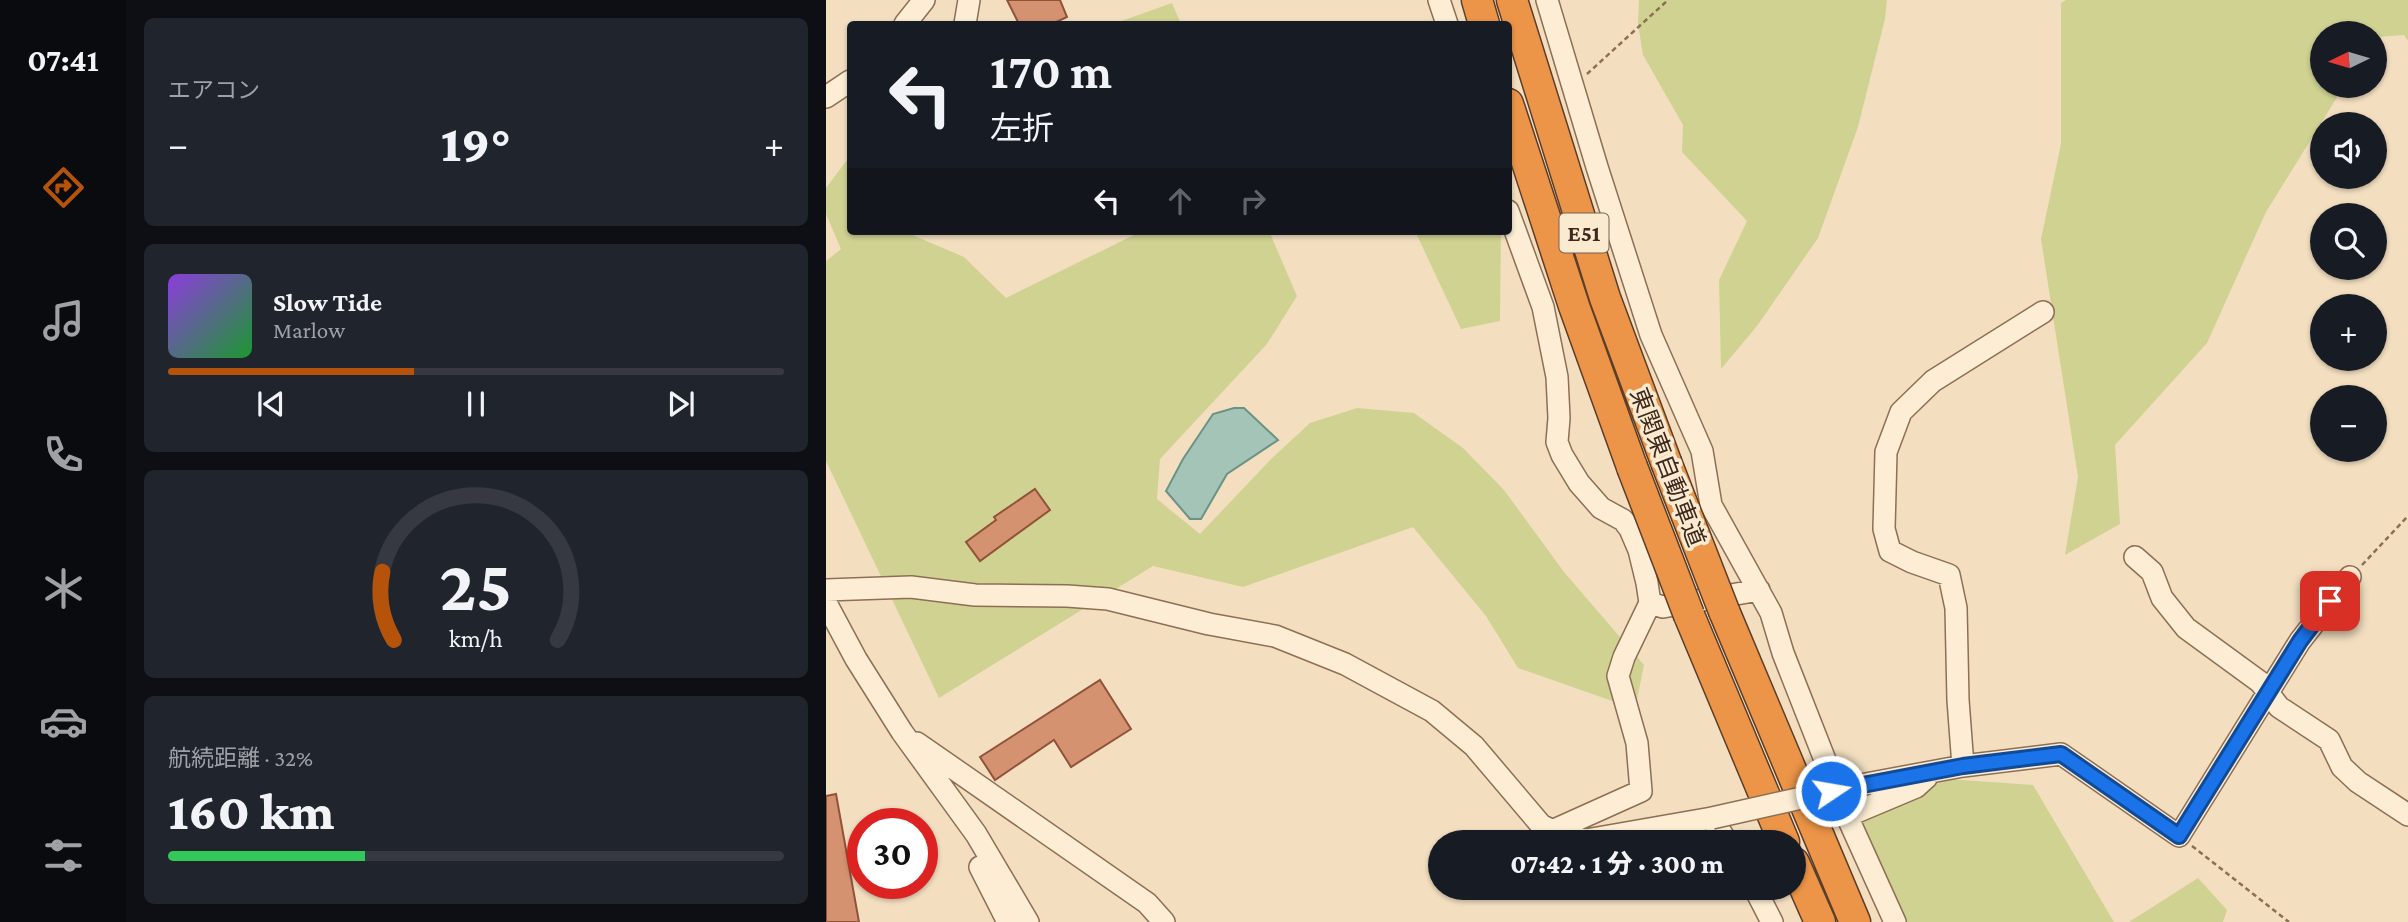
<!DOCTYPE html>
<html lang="ja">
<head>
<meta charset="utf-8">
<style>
	:root { --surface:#171b24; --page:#20242c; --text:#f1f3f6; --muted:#9ea1a6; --line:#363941; --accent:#b45309 }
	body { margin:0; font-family:"Crimson Pro","Noto Sans JP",serif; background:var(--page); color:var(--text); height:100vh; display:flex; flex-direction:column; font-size:26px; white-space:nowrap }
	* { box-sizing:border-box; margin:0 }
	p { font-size:23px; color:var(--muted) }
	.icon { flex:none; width:38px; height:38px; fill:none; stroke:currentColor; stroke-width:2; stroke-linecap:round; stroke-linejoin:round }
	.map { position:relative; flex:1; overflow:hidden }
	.panel { display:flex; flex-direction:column; gap:18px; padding:18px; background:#0d0f14; width:700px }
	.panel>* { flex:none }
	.banner { position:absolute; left:21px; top:21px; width:665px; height:214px; border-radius:7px; box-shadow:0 2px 5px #0004; background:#171b24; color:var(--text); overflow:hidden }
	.needle { width:46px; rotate:265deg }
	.buttons { position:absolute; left:1484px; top:21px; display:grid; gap:14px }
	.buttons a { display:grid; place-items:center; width:77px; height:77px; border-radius:50%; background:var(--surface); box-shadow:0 2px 5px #0004; font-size:35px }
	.speed { position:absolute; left:21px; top:808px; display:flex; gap:14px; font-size:35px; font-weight:700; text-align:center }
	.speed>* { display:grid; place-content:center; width:91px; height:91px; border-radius:50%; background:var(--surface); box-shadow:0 2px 5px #0004; line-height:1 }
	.speed .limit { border:10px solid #d22; background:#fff; color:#111 }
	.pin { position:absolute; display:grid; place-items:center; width:60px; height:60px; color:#fff; margin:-30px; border-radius:14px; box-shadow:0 4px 10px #0006 }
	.me { position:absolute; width:77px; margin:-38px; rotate:78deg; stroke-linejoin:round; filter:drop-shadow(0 0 5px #0008) }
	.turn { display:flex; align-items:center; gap:24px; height:147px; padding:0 28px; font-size:32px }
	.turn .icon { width:91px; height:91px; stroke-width:2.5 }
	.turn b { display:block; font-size:49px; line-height:60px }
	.lanes { display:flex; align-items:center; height:66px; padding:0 28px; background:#0003; justify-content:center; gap:35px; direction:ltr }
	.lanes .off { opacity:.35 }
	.big { font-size:52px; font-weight:800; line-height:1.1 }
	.panel .card { flex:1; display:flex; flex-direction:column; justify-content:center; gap:10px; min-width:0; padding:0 24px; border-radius:10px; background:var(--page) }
	.panel .dial { align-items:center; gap:0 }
	.dial svg { height:182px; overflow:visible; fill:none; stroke:var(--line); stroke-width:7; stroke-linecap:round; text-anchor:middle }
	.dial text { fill:var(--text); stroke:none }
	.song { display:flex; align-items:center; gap:21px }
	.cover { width:84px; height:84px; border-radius:10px; background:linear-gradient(135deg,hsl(270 70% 55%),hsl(130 70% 35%)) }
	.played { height:7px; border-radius:4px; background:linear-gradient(90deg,var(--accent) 40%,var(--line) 40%) }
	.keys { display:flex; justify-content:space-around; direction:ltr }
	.heat { display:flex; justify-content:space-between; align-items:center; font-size:38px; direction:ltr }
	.charge { height:10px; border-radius:5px; background:linear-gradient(90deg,#34c759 32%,var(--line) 0) }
	.trip { position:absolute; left:602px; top:830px; width:378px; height:70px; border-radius:35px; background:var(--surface); box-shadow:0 2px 5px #0004; font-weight:800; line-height:70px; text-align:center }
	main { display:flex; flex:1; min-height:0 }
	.dock { display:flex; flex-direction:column; width:126px; justify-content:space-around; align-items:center; background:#090b0e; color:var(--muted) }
	.dock .icon { width:49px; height:49px }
	.dock .selected { color:var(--accent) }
	.dock b { font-size:32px; color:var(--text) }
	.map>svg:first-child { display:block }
	.green { fill:#d0d292 }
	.water { fill:#a3c4b7; stroke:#699385; stroke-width:2 }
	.building { fill:#d59271; stroke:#905339; stroke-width:2 }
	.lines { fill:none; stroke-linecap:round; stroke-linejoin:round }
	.minor-casing { stroke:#8e6e55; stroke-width:24 }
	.highway-casing { stroke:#5b3d2a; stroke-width:33 }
	.path { stroke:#8e6e55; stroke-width:2.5; stroke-dasharray:5 3.5; stroke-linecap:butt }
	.minor { stroke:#fcedd4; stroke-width:21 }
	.highway { stroke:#ec9447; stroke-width:30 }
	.minor-bridge-casing { stroke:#8e6e55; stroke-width:24; stroke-linecap:butt }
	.highway-bridge-casing { stroke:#5b3d2a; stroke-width:33; stroke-linecap:butt }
	.minor-bridge { stroke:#fcedd4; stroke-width:21 }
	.highway-bridge { stroke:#ec9447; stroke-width:30 }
	.route-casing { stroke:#114b97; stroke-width:18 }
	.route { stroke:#1a73e8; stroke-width:12 }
	.labels { text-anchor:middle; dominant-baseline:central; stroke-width:7; stroke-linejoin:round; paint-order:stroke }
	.shield { fill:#f9ead0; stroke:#756252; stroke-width:2 }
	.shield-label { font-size:23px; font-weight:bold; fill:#3c281c }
	.street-label { font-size:24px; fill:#3c281c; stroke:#f9ead0 }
</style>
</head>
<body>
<main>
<nav class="dock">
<b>07:41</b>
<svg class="icon selected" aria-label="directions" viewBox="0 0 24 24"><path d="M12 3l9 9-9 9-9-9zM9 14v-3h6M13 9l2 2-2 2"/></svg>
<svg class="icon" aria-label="music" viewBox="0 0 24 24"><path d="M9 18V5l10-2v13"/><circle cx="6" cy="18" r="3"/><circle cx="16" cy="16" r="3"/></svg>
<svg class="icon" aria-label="phone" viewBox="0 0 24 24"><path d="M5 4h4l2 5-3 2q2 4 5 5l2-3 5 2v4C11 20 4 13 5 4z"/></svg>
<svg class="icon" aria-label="climate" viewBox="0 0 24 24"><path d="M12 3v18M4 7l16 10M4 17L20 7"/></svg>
<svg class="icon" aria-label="car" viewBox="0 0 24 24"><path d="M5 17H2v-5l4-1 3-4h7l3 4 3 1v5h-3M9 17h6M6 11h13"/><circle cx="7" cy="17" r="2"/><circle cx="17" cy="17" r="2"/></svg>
<svg class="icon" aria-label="filters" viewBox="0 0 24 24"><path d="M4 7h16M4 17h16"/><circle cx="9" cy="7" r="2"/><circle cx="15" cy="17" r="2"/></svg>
</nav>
<section class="panel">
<div class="card"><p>エアコン</p>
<div class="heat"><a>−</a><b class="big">19°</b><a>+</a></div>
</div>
<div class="card">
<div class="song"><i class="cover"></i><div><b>Slow Tide</b><p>Marlow</p></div></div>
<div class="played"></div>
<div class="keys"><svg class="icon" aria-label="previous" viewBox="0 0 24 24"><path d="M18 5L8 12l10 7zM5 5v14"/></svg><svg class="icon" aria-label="pause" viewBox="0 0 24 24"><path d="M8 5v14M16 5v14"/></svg><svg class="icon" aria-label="next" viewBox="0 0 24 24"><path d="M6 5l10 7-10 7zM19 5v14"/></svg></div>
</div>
<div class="card dial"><svg viewBox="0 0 100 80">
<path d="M14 69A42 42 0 1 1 86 69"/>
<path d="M14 69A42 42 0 0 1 9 39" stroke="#b45309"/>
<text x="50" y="56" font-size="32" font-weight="700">25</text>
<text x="50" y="72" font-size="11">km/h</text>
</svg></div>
<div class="card"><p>航続距離 · 32%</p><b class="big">160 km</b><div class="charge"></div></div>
</section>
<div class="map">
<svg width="1582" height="922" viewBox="0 0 1582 922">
	<rect width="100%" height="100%" fill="#f3dfc0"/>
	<path class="green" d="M813,0H1061L1059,19L1032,127L992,238L931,326L895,369L893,280L921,221L856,152L857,125L817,55L812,24Z
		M1240,0H1582V41L1578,35L1551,37L1549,39V33H1496V86H1518L1440,212L1381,343L1289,445L1294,524L1239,555L1252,477L1215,239L1235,144V3Z
		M346,3L355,24H287Z
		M24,156V231H77L138,257L180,298L316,231H443L471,296L441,344L334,459L331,499L374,534L445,459L484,423L531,408L588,413L637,448L678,490L738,572L818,665L809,709L692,668L660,616L587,527L417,587L327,566L113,698L0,461V261L15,249L0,214V188Z
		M589,231H675L674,321L635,329Z
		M1122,779L1207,785L1288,922H1078L1030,819Z
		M1372,878L1401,910L1397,922H1303Z"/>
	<path class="water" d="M408,408H418L452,440L401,474L375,519H364L340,491L357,459L387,414Z"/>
	<path class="building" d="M181,0H234L241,17L226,24H193Z
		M209,489L224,510L154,561L140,542L170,520L168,517Z
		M274,680L305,729L245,767L228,740L169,780L154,757Z
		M10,794L33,922H0V796Z"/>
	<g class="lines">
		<defs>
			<path id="minor" d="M613,0L621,24
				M721,0L771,167L825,335L876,451L885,505L945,613L957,653L1021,816L1069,922
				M79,24L98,0
				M139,24L143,0
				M0,97L24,81
				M682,211L717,307L731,377L733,418L731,442L736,455L753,483L775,508L797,520L804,529L813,550L821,583L824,603L798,657L792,676L811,743L815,791L726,831
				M1309,557L1326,572L1336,598L1360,628L1434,682L1453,707L1503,740L1516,767L1532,782L1582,815
				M0,590L85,587L149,595L241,596L282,599L383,624L449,636L519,664L606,711L648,746L715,825L736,836L760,840L886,818L901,842
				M0,603L30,659L76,732L150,834L202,922
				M824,603L837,607L933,590
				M91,743L321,903L338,922
				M1137,766L1235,754L1353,836L1474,641L1524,577
				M1029,786L1137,766L1132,700L1130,608L1123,575L1086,562L1064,551L1058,529L1060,452L1075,412L1107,381L1217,312
				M1021,816L1090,787L1101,777
				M154,867L182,922
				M928,887L946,922"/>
			<path id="highway" d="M651,0L658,24
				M686,0L779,298L840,462
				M682,104L748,306L806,467
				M898,611L1029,922
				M863,615L958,842
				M968,863L994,922"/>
		</defs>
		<use href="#minor" class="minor-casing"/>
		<use href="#highway" class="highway-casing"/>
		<path class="path" d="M761,74L842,0
			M1536,565L1582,516
			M1366,846L1463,922"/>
		<use href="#minor" class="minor"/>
		<use href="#highway" class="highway"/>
		<defs>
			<path id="minor-bridge" d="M886,818L1029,786"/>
			<path id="highway-bridge" d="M840,462L898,611
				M806,467L863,615"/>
		</defs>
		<use href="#minor-bridge" class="minor-bridge-casing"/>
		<use href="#highway-bridge" class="highway-bridge-casing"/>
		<use href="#minor-bridge" class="minor-bridge"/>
		<use href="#highway-bridge" class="highway-bridge"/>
	</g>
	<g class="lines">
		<defs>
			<path id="route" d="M1005,791L1137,766L1235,754L1353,836L1474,641L1504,601"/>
		</defs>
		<use href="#route" class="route-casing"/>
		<use href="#route" class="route"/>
	</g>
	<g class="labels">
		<rect class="shield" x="733.5" y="213.5" width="49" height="39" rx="5"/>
		<g class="shield-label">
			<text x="758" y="233">E51</text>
		</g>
		<g class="street-label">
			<text transform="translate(842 467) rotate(69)">東関東自動車道</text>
		</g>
	</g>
</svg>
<div class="buttons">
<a><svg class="needle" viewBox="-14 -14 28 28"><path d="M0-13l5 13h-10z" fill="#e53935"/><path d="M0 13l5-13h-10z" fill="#9ea1a6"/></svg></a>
<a><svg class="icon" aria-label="sound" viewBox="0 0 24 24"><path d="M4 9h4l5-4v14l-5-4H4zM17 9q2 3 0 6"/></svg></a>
<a><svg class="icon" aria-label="search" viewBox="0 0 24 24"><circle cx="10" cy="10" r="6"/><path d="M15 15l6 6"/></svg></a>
<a>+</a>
<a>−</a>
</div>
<div class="speed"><div class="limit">30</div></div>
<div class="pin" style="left:1504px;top:601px;background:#d93025"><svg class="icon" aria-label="arrive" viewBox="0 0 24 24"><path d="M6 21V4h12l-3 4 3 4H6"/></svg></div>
<svg class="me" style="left:1005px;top:791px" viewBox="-20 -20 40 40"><circle r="17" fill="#1a73e8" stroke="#fff" stroke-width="3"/><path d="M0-11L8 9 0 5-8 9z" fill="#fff"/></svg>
<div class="trip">07:42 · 1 分 · 300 m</div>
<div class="banner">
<div class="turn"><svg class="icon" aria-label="left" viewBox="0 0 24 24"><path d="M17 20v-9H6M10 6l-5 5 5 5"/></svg><div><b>170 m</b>左折</div></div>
<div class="lanes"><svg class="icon" aria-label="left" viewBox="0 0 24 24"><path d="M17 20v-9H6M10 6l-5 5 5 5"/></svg><svg class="icon off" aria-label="ahead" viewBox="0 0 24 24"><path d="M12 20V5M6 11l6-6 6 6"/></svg><svg class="icon off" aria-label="right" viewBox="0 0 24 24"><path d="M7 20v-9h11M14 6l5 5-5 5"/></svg></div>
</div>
</div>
</main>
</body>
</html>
